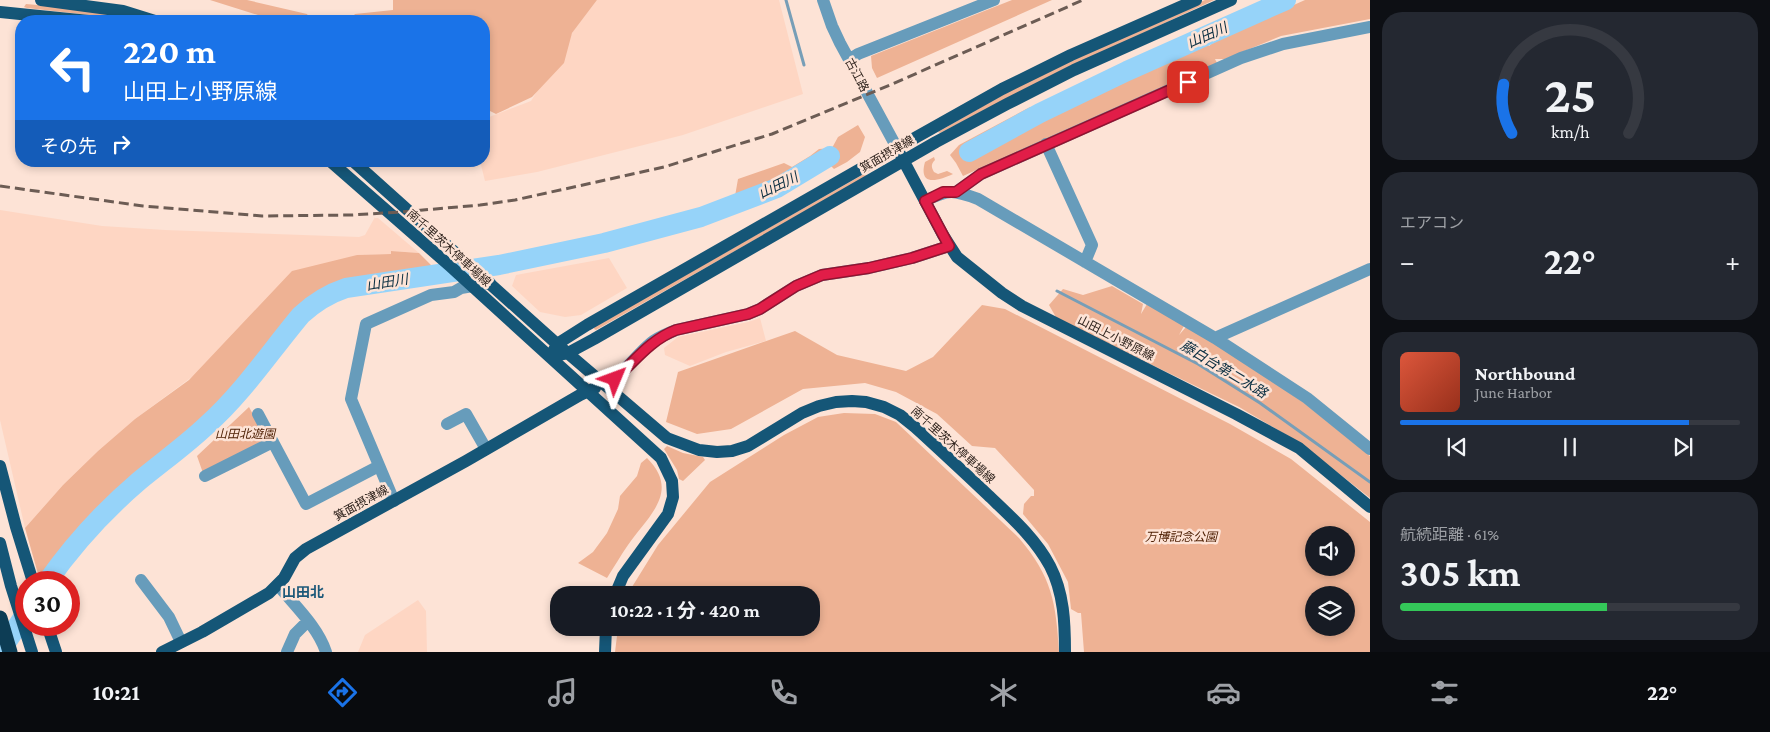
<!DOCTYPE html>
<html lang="ja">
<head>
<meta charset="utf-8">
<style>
	:root { --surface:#171b24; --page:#242831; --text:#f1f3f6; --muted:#9ea1a6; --line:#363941; --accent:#1a73e8 }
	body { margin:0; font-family:"Crimson Pro","Noto Sans JP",serif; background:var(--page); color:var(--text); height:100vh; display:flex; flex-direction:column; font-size:19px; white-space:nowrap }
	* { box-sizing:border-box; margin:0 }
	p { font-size:16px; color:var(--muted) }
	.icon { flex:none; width:28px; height:28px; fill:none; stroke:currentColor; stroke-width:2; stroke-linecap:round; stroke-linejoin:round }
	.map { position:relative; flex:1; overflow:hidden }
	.side { display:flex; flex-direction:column; gap:12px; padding:12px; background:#0d0f14; width:400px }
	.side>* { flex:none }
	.top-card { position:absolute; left:15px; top:15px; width:475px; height:152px; border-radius:20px; box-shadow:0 2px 8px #0003; background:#1a73e8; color:#fff; overflow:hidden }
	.fabs { position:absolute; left:1305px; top:526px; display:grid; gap:10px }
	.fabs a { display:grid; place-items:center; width:50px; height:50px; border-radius:50%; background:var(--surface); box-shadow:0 2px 8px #0003; font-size:25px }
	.speed { position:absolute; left:15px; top:571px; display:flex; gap:10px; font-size:25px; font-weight:700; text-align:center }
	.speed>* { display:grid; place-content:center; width:65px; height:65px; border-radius:50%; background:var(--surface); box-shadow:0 2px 8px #0003; line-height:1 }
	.speed .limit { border:8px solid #d22; background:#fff; color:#111 }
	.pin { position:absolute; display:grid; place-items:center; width:42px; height:42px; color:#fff; margin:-21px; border-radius:10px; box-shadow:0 2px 8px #0006 }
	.me { position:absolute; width:55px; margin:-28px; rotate:46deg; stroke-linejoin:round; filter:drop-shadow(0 0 4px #0008) }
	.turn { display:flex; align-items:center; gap:18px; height:105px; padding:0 25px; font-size:22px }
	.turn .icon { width:65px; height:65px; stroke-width:2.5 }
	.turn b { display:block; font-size:35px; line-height:42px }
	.then { display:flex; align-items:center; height:48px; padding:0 25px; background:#0003; gap:10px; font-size:19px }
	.big { font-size:38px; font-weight:700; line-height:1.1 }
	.side .tile { flex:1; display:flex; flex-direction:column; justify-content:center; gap:8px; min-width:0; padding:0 18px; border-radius:20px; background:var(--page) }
	.side .dial { align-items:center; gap:0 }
	.dial svg { height:130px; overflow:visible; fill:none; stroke:var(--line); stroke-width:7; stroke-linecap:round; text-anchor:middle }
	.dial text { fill:var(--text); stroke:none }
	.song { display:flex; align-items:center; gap:15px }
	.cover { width:60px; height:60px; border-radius:8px; background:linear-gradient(135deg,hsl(10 70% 55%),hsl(10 70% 35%)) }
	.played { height:5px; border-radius:2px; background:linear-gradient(90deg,var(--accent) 85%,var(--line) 85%) }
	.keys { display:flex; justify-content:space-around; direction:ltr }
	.heat { display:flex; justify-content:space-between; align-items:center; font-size:28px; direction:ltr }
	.charge { height:8px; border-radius:4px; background:linear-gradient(90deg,#34c759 61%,var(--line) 0) }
	.trip { position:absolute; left:550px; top:586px; width:270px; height:50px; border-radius:20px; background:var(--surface); box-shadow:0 2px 8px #0003; font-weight:700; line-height:50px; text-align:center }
	.tabs { display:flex; height:80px; justify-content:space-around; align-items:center; background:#090b0e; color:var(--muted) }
	.tabs .icon { width:35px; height:35px }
	.tabs .current { color:var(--accent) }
	.tabs b { font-size:22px; color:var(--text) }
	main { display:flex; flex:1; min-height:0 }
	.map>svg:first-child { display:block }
	.built { fill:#fed6c3 }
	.green { fill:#eeb294; fill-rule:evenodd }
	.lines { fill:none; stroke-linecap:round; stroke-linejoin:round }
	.stream { stroke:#779eb7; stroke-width:3 }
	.river { stroke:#96d3f9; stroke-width:20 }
	.minor { stroke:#679cbb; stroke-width:12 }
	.major { stroke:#155677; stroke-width:12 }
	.highway { stroke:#0d3d55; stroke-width:15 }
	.rail { stroke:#6c5c54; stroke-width:3; stroke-dasharray:10 5; stroke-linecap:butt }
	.route-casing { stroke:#92132f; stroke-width:12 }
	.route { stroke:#e11d48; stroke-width:9 }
	.labels { text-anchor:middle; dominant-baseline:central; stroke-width:5; stroke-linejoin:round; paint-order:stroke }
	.street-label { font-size:12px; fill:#2e221c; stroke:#fde3d6 }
	.park-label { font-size:12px; font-style:italic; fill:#4f2105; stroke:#fde3d6 }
	.water-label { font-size:14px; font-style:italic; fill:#0b2f42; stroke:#fde3d6 }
	.neighbourhood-label { font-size:14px; font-weight:bold; fill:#1d5979; stroke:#fde3d6 }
</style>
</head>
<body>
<main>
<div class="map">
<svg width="1370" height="652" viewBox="0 0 1370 652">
	<rect width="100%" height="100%" fill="#fde3d6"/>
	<path class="built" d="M597,0H779L803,94L683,135L537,172L485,181L480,161H484V119L531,101L574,30Z
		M0,210L102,226L165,230L359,237L365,235L375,217V218H378L419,253L392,251V254L357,255L135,419L98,451L63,485L25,528L0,420Z
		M609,258L627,288L581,315L565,317L540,312L512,286L516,275Z
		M760,318L766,341L726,352L690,366L665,355L664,348L678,337L748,322Z
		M418,600L426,611L427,652H358L365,635Z"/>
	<path class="green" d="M210,0H247L307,14L311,21H259L258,15Z
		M393,0H597L572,33L564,63L532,97L496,114L484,108V21H349L355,14L393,10Z
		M1012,0H1052L877,78L872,68L871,56Z
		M1205,0H1214L1077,64L940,133L938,132L1004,94L1090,51Z
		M1305,0H1370V19L1281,36L1225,59H1215L1217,63L963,176L956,163L950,155L959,145L1030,107L1039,109L1040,119L1014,134L1128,79L1207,43L1209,46L1219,38Z
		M26,4C63,7 101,10 136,21H120L90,15L27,8L24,7Z
		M858,125L865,137L860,152L847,162L834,169L827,162L777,183L747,205L735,196L738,179L784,163L792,167L810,156L819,149L832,148L838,137Z
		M934,157L935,160C931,164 931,167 934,172L938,174L947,171L953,174C938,181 918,187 925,162Z
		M864,174H866L867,176L596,330L594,329L595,326Z
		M391,251L419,253L435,269L359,281L334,287L318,295L299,310L219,404L204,420L120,490L69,544L40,581L25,528L63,485L98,451L135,419L189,380L292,271L357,255L391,254Z
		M1112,286L1143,304L1141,314L1147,304L1185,324L1179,335L1186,327L1212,341L1303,402L1370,456V498L1300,443L1239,407L1057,319L1049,305L1063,289L1083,295Z
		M982,305L1005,309L1230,424L1291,459L1370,522V652H1084L1081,613H1078L1071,609L1068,582L1048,544L1023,514L1024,504L1031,496H1034V490L995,448L972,446L937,414L896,392L865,383L803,389L731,429L697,434L666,422L678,372L795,331L837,355L906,371L933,357ZM1314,535H1346V568H1314ZM1314,595H1346V628H1314Z
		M249,407L268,442L203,473L197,456Z
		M844,413L875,414L896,422L1019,538C1052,577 1056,602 1059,652H615L618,628H811V595H627L658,545L710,482L784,435L818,417Z
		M667,446L683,453L703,457L705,460L683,481L679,479L677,470L664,449Z
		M647,458C681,492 648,516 628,545C621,555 614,567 607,578L578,563L593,552L607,533L618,509L620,496L637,476L641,463Z"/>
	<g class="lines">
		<path class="stream" d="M786,0L804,65
			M1057,291L1198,364L1260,403L1370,482"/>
		<path class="river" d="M969,152L1040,113L1127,71L1286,0
			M47,582C73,545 105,510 139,481C162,462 186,445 207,425C243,393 270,352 301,315C315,302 328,294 346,288L499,265L604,243L701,217L777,188L830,156
			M0,652L26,613"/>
		<path class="minor" d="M823,0L832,26L840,43L897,148
			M849,60L858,54L994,0
			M1046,144L1092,245L1085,262
			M956,192L981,174L1241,58L1283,44L1370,27
			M925,201C949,189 953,190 978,199L1215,338L1307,398L1370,449
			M1215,338L1370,269
			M604,384C624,375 634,357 651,343C658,337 667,334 676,330L748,314L760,309L796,286L822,275L869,268L912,258L949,246
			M258,414L306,504L379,466
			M447,424L466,414L486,449
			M205,476L273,442
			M394,501L351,399L366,324L431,295L454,292L461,288L490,283
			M141,580L169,617L181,642
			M278,585C295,606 318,627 326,652
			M287,652L295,634L308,621"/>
		<path class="major" d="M41,0L123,11L155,21
			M0,12L89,21
			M900,154L943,235L957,257L1002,293L1022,306L1236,414L1299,448L1370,507
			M330,161L450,266L661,458L672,481L673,497L668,514L623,576L615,595
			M353,161L557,344L667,438L699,450L717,452L732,451L748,446L802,413L819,406L836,402L852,401L866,402L884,407L900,415L915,427C940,450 964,472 988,495C1011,517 1035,538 1050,566C1064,593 1065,623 1065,652
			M554,350L557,344L587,325L897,148L1002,89L1071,55L1196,0
			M551,357L568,353L594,339L936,142L1007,104L1074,70L1231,0
			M0,466L16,527L33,582
			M0,543L11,586L32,652
			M47,625L56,652
			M162,652L202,632L269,593L284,578L295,558L306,549L466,461L580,395L595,388
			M605,652L606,628"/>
		<path class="highway" d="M0,618L10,652"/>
		<path class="rail" d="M0,186L143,206L262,216L352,215L401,212L480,205L515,200L664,167L772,134L890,85L1083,0"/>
	</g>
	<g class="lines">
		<defs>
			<path id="route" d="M615,379C635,361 650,340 676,330L748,314L760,309L796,286L822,275L869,268L912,258L949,246L925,201L943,192H956L981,174L1188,82"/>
		</defs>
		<use href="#route" class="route-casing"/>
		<use href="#route" class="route"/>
	</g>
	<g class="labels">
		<g class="street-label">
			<text transform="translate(857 75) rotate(62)">古江路</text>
			<text transform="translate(887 154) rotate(-30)">箕面摂津線</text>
			<text transform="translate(449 248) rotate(42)">南千里茨木停車場線</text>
			<text transform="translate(1116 338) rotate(27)">山田上小野原線</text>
			<text transform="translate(953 445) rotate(42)">南千里茨木停車場線</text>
			<text transform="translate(361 503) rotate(-29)">箕面摂津線</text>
		</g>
		<g class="park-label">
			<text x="245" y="434">山田北遊園</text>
			<text x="1181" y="537">万博記念公園</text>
		</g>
		<g class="water-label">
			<text transform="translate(1207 35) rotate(-24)">山田川</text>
			<text transform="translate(778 185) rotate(-26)">山田川</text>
			<text transform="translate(387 282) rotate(-9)">山田川</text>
			<text transform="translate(1224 369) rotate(31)">藤白台第二水路</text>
		</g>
		<g class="neighbourhood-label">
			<text x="303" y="592">山田北</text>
		</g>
	</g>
</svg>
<div class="fabs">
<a><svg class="icon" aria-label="sound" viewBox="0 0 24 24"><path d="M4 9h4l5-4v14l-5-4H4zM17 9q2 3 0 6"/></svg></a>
<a><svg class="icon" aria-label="layers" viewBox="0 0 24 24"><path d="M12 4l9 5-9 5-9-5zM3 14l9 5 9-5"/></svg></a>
</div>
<div class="speed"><div class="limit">30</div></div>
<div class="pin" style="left:1188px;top:82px;background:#d93025"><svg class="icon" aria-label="arrive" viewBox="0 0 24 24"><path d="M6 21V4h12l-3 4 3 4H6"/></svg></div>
<svg class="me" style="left:615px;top:379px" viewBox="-20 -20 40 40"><path d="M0-17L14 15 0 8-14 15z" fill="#e11d48" stroke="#fff" stroke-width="4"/></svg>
<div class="trip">10:22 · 1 分 · 420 m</div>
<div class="top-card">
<div class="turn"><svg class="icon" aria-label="left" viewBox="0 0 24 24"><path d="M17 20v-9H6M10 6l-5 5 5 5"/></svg><div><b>220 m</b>山田上小野原線</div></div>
<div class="then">その先<svg class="icon" aria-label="right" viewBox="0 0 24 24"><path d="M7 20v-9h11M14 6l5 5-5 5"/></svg></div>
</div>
</div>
<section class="side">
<div class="tile dial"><svg viewBox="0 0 100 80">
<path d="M14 69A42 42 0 1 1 86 69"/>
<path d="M14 69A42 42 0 0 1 9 39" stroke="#1a73e8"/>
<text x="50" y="56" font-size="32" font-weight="700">25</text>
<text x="50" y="72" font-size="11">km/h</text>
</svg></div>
<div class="tile"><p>エアコン</p>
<div class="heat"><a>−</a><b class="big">22°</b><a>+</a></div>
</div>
<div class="tile">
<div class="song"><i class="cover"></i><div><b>Northbound</b><p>June Harbor</p></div></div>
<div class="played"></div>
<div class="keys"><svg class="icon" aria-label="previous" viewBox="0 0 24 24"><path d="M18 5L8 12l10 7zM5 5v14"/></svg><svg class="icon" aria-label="pause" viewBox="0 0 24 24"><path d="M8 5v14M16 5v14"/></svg><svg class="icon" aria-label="next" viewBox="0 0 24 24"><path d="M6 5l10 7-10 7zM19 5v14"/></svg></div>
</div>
<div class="tile"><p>航続距離 · 61%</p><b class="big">305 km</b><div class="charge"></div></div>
</section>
</main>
<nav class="tabs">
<b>10:21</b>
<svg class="icon current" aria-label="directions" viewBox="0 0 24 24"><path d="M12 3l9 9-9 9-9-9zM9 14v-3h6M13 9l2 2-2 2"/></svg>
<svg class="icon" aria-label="music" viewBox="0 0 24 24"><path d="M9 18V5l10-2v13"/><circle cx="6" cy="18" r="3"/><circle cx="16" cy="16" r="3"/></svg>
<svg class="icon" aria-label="phone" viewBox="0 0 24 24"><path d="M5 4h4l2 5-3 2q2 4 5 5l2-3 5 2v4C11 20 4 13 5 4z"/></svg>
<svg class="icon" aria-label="climate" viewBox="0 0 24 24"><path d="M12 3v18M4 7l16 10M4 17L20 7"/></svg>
<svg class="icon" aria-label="car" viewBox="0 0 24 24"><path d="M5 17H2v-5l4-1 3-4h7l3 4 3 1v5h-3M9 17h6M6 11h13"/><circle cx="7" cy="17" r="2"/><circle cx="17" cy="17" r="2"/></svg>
<svg class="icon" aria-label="filters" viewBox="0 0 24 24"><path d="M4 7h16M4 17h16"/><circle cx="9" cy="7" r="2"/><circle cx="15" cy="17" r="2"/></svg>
<b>22°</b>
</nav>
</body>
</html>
